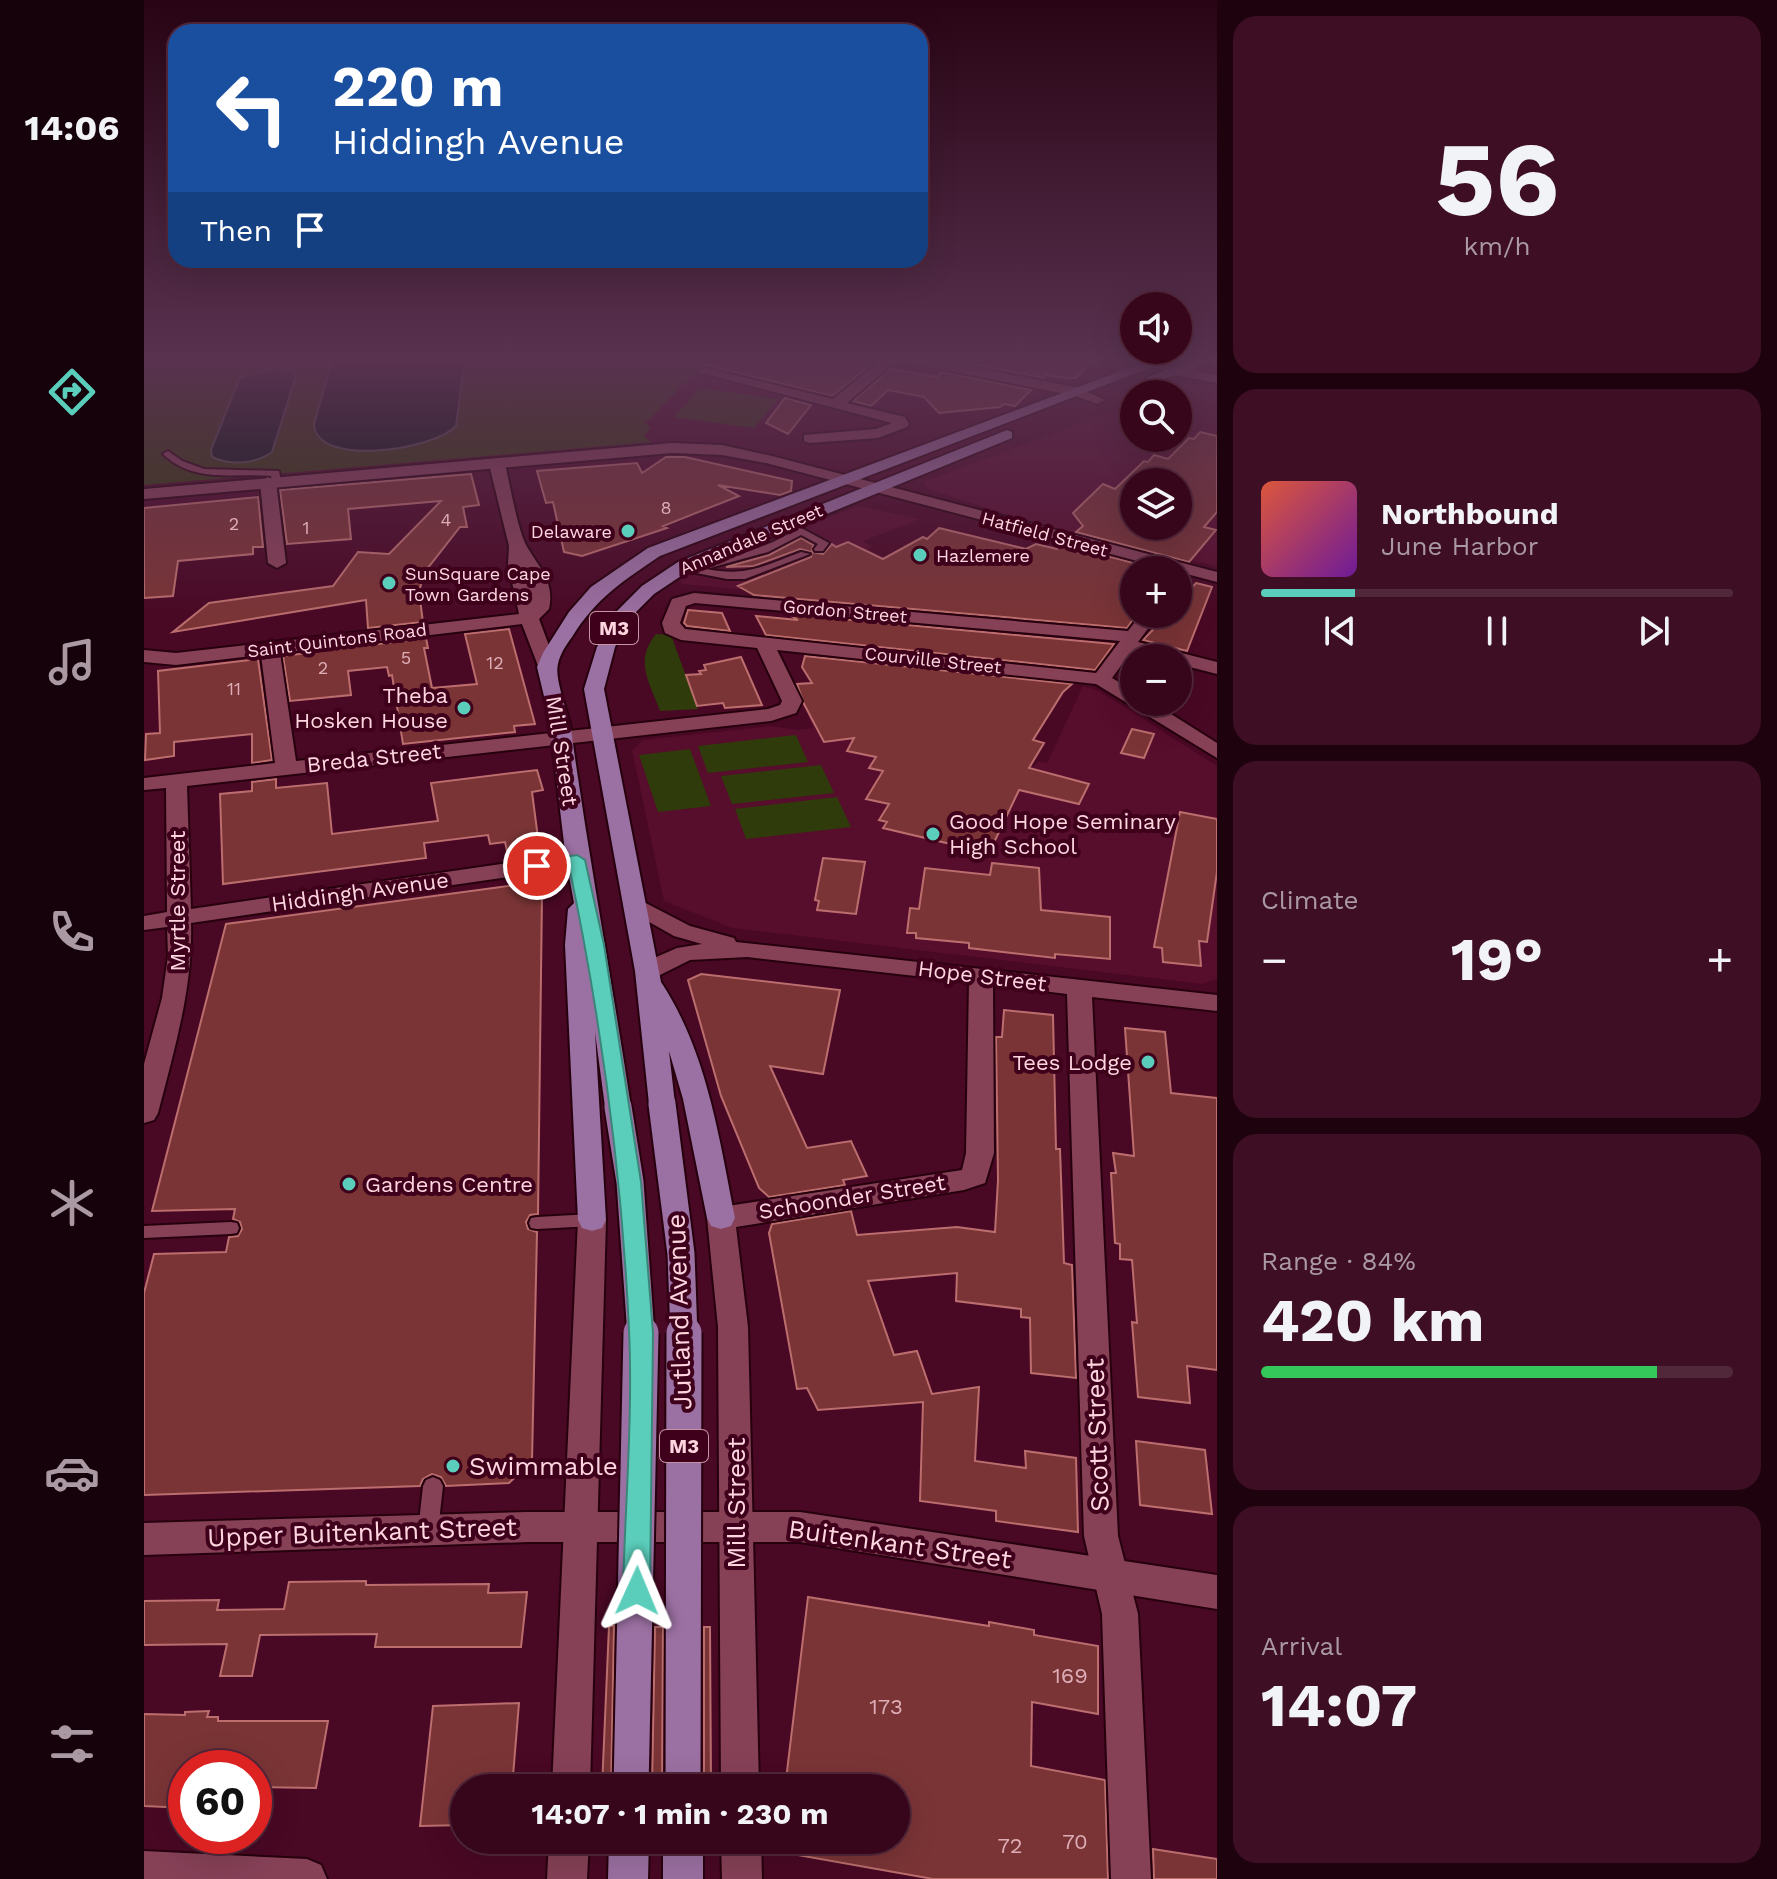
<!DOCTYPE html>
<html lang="en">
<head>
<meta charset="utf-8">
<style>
	:root { --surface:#37061b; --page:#3e0f24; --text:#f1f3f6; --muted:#aa99a3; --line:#51273a; --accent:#5bcebb }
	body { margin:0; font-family:"Work Sans",sans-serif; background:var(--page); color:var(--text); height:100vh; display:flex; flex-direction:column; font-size:30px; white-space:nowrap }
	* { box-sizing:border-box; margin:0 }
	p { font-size:26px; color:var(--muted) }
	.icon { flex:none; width:44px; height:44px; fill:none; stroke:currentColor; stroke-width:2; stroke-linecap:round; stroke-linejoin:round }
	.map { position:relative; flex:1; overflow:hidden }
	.side { display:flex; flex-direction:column; gap:16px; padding:16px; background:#1e030f; width:560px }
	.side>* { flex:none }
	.banner { position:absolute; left:24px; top:24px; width:760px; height:244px; border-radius:24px; box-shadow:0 8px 32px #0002,0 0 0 2px var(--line); background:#1a4fa0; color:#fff; overflow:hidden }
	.controls { position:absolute; left:976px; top:292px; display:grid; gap:16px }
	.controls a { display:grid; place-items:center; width:72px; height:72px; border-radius:50%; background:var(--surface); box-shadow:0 8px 32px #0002,0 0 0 2px var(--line); font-size:40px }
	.speed { position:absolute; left:24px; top:1750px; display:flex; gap:16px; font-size:40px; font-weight:700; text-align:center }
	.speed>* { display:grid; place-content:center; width:104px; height:104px; border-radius:50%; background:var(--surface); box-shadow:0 8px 32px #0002,0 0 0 2px var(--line); line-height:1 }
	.speed .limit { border:12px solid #d22; background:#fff; color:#111 }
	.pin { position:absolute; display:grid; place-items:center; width:68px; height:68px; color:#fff; margin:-34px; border:4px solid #fff; border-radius:50%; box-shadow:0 2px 8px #0007 }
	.me { position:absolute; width:88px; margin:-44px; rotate:1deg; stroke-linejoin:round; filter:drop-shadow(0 0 6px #0008) }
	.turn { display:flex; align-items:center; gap:28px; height:168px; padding:0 32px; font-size:36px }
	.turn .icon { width:104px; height:104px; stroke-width:2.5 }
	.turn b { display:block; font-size:56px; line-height:68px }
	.then { display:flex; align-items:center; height:76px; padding:0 32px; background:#0003; gap:16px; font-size:30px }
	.big { font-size:60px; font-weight:700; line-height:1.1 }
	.side .card { flex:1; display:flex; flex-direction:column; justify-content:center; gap:12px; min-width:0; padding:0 28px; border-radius:24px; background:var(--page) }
	.side .dial { align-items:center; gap:0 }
	.dial b { font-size:104px; line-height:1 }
	.song { display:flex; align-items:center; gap:24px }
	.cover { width:96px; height:96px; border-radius:12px; background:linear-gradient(135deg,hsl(10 70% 55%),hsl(280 70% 35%)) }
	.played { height:8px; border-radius:4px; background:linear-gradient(90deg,var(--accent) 20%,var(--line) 20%) }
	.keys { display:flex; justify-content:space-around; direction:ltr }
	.heat { display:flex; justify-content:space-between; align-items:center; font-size:44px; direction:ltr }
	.charge { height:12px; border-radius:6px; background:linear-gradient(90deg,#34c759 84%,var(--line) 0) }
	.trip { position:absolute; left:306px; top:1774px; width:460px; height:80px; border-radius:40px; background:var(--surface); box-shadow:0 8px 32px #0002,0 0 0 2px var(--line); font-weight:700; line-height:80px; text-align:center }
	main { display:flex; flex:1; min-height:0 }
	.menu { display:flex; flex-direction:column; width:144px; justify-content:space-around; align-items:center; background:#16020b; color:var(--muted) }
	.menu .icon { width:56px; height:56px }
	.menu .selected { color:var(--accent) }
	.menu b { font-size:36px; color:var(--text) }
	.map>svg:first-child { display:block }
	.built { fill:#570d2c; fill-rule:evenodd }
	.green { fill:#303b0b }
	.water { fill:#021814; stroke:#4e5151; stroke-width:2 }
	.building { fill:#7a3436; stroke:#bb6e6d; stroke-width:2; fill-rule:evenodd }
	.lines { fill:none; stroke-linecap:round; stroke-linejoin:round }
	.lane-casing { stroke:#27000e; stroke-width:4 }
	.street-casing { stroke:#27000e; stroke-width:4 }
	.secondary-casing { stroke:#27000e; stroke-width:4 }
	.primary-casing { stroke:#27000e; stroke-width:4 }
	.lane { fill:#864157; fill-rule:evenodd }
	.street { fill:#864157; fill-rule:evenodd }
	.secondary { fill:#864157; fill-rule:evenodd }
	.primary { fill:#9b70a2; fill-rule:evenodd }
	.primary-bridge-far1-casing { stroke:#27000e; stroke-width:31; stroke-linecap:butt }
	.primary-bridge-casing { stroke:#27000e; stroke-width:39; stroke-linecap:butt }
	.primary-bridge-far1 { stroke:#9b70a2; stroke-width:27 }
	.primary-bridge { stroke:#9b70a2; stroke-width:35 }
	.route { fill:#5bcebb; stroke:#3b867a; stroke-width:2 }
	.poi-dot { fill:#5bcebb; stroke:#3e001a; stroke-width:3 }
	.labels { text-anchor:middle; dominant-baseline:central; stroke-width:8; stroke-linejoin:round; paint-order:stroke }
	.number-label { font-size:18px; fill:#deadb6 }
	.far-poi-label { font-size:18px; fill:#ffd5e0; stroke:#3e001a; text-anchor:start }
	.far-street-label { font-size:18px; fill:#ffd5e0; stroke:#3e001a }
	.shield { fill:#3e001a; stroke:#c595a5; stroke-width:2 }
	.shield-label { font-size:20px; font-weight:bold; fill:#ffd5e0 }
	.poi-label { font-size:22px; fill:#ffd5e0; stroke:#3e001a; text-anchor:end }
	.street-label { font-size:22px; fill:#ffd5e0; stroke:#3e001a }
	.near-number-label { font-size:22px; fill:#deadb6 }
	.near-street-label { font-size:26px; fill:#ffd5e0; stroke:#3e001a }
	.near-poi-label { font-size:26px; fill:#ffd5e0; stroke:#3e001a; text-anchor:start }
</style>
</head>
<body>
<main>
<nav class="menu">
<b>14:06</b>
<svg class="icon selected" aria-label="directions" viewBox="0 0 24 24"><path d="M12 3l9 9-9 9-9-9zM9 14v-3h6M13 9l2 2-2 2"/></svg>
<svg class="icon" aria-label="music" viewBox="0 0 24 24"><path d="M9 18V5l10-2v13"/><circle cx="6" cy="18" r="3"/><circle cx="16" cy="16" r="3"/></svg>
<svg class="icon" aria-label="phone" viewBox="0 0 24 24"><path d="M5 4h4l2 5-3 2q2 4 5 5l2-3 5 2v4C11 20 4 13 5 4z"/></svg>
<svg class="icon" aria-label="climate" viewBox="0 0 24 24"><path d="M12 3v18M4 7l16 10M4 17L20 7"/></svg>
<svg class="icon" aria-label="car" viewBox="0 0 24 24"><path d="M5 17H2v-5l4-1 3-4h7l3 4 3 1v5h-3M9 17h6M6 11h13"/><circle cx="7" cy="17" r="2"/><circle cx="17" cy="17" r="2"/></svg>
<svg class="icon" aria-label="filters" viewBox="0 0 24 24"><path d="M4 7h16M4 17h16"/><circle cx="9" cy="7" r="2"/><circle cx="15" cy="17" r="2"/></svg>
</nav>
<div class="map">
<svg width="1073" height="1879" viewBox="0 0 1073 1879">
	<rect width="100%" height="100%" fill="#490824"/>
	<path class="built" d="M1046,382L1073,387V566L956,542L899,526L784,489L780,482L990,403V438H1034V394H1015ZM990,482H1034V526H990Z
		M715,506L776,519L719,541L728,547L721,550L728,554L646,594L537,584V579L567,563Z
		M939,686L955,691L1073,766V979L1058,984L588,928L520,901L488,750L499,740L627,726L654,730L669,728L663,713L891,766L894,761L903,763Z"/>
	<path class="green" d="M12,357H565L505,420L500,421L506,428L500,436L507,442L0,485V363Z
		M556,388L634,399L610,428L530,417Z
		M512,634L527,635L554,709L516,711C505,681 490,661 512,634Z
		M652,735L664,762L564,773L554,746Z
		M546,749L567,806L514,812L495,755Z
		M677,765L690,793L588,804L577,776Z
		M693,797L707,827L602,839L591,809Z"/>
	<path class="water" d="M189,357H321L312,426C290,450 172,468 170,424Z
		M127,369L146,371L152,376L128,452C111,464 87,466 68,457L67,450L96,377Z"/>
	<path class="building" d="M550,357H687L727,365L688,396L562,365L549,367Z
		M816,357H953L932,378H923L902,375L899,378L812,361Z
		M747,369L793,377L799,372L887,390L871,406L860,404L856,407L795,413L780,397L744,390L727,406L709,401Z
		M641,398L667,405L644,434L622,423Z
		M1056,432L1073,436V512L1060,527L1072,530L1045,562L932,532L939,526L929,513L959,484L971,489L1000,461L1004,462L1010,455L1024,459L1045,438L1050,439ZM990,482H1034V526H990Z
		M522,457H541L648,481L647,491L636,495L574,485L595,496L519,526L523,528L438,556L420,552L409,502L402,503L393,471L493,463L498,473Z
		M327,474L335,505L319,507L323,527H316L280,573L275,592L279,622L224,628L222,600L29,632L65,603L189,586L214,552L245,554L297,501L204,509L207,539L143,544L136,490Z
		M114,497L119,547H109V554L34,561L29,596L0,598V508Z
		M795,528L882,549L892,544L913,549L918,544L1016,570H990V618L983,628L610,595L594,586L667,557L668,552L679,554L688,544L692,547L704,542L739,559L779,537L783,539Z
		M657,538L669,545L668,552L656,549L610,566L582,567L625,555Z
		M1052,583L1068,587L1043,651L999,640L1024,614H1034V603Z
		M544,610L578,613L586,631L543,626L540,623Z
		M644,614L970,644L951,670L622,635L612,616L654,620Z
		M365,629L391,724L370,726L371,732L259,744L248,675L245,676L243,667L204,671L207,695L146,701L139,656L282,638L284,648H280L288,688L333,684L321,634Z
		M661,656L928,684L919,692L889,740L900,743L885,768L945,784L935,804L875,790L845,853L739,828L743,822L735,820L745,804L722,799L739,771L725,768L732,757L703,751L710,738L680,742L660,704L653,684L668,683L658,667Z
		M597,657L618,705L581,708L579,703L553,706L542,675L557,674L555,671L562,670L560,665Z
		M114,659L128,760L108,763V734L30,742V756L1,760L2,734L16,733L14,671Z
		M988,729L1010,734L1000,758L977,753Z
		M393,770L399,790L388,792L394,838L388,844L364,855L361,842L346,844L344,835L280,843L282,858L79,884L76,794L108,791V782L132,779V788L183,783L188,834L294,821L287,783Z
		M1036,812L1073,819V872L1063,942L1055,941L1057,966L1019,962L1018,948L1010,947Z
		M679,858L721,862L712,914L673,910L675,901L671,900Z
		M848,863L895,868L897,910L966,917V959L911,954V958L825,948V943L772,938V933H763L766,908L775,909L781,868L846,875Z
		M379,884L398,894L394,1214L386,1215L382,1222L384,1229L393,1232L388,1461L365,1483L302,1486L297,1477L288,1474L279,1479L276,1486L0,1495V1293L10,1254L82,1252L85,1237L94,1236L98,1229L96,1222L89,1219L91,1209L8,1211L82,924Z
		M557,974L696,990L679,1074L626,1066L663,1148L707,1141L723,1176L699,1180L701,1185L625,1197L615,1188L577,1096L544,980Z
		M860,1010L909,1015L912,1149H916L920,1263L928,1265L932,1378L887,1373L886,1318L877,1317V1309L812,1301L813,1273L724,1281L750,1355L773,1351L788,1394L835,1387L831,1461L882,1468L881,1451L932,1458L934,1532L852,1521V1511L776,1501L779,1402L674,1410L663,1388L653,1389L625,1233L628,1224L707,1211L713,1235L813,1227L851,1232L854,1180L852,1037H858Z
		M981,1028L1021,1032L1027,1093L1073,1098V1370L1043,1366L1046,1403L994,1397L988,1322L993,1323L988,1260L976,1259V1244L971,1243L967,1173H972L969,1153L990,1156Z
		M992,1441L1061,1450L1068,1514L996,1505Z
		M222,1581V1585L345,1584L344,1593L383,1592L377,1647H231L233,1634L116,1635L108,1676H76L83,1644L0,1645V1601L75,1600L73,1610L140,1609L145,1582Z
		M664,1597L845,1626V1622L890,1630V1635L954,1646V1714L888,1702L887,1766L961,1780L964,1879H789L631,1851L632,1840H752V1788H641Z
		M465,1626H470L467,1788H458Z
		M511,1627H519L518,1788H508Z
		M560,1627H566L567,1788H560Z
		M375,1703L368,1788H320V1825L276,1826L289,1706Z
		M65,1711L63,1717H74V1721H184L172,1788L110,1787V1768H42V1808L0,1806V1714L41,1715V1712Z
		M1009,1849L1073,1859V1879H1010Z"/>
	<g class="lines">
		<defs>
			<path id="lane" d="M1007,361L1032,369L1033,371L1029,373L1004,365L1003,363Z
				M24,451L38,461L60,469L135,471L137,482L129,484L127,476C89,473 52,483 21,456L19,454Z
				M646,522L685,543L679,551H671L670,549L674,544L657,535L624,552L562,569C604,577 619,566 657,552L666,554L601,579H583L537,570L532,567L537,564L550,567L589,557L629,542L648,532L641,525Z
				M448,1214L454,1215L456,1220L454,1225L448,1226L393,1229L387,1228L385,1223L387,1218L393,1217Z
				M87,1222L93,1223L95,1228L93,1233L87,1234L0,1238V1226Z
				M289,1477L296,1480L299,1486L294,1531L291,1537L284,1540L277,1537L274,1531L279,1486L282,1480Z"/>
			<path id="street" d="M741,357H778L935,388L961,400L954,404L931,396L753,360L703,403L761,417L765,424L763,427L734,438L665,443L660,441V435L732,429L748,423L554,372L561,368L689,399Z
				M1029,367L1073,375V383L1024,374V368Z
				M353,459L361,464C366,485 373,527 382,545C395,568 411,581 405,609L395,619L413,667L403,673L396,671L378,624L136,653L152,761L624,709L636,705L638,701L613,648L537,640L521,633L518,623L528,599L550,593L984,631L997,614H1015L994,642L1073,662V674L1034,664V658H1011L987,652L968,678L990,691V702H1008L1073,743V758L952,684L633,650L658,701L652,713L627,721L43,786L47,909L433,853L441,855L444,860L441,865L433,867L47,923C49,989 30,1050 14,1113L10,1120L0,1123V1064L18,998L24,956L23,927L0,930V916L23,912L22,788L0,790V778L131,763L117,655L32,665L0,662V650L32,653L375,614L364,564L365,546L345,464ZM551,603L976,641L952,673L541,629L536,623L542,606Z
				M124,477L132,482L142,563L133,568L124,563L116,482Z
				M492,898L546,926L590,938L592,942L1073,995V1011L948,997L974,1536L994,1614L1007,1879H967L958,1614L940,1536L923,994L849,985L850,1153L841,1183L820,1190L592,1227L604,1327L615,1788H577L574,1327L563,1218L567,1210L577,1207L818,1170L822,1153L825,982L603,957L546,960L512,977H494L491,971L494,965L533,948L558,944L530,936L484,910L480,905L484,900Z
				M448,1209L458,1212L462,1220L446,1788H408L434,1220L438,1212Z
				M405,1840H445L443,1879H403Z
				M577,1840H617L618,1879H578Z
				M0,1851L163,1859L177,1865L183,1879H0Z"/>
			<path id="secondary" d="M528,443L578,445L628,456L1073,572V582L622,463L578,455L528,453L0,499V489Z
				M384,1512H656L1073,1575V1609L656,1542H384L0,1555V1523Z"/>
			<path id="primary" d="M1014,357H1034L516,556C479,581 452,598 428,637C422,645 416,654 414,664C410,678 424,712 427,729C444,855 468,980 487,1107L484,1114L474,1117L464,1114L461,1107L451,1032L462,1220L458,1228L448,1231L438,1228L434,1220L421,945L424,909L430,903L422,860L405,717L393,667L399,653L425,612L447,587L504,548Z
				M1055,357H1073V360L1014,381L1009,382L1002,378Z
				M863,430L868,432V438L546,570L510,594L486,618L471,647L460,689L517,982C563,1052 575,1137 591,1218L587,1226L577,1229L567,1226L563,1218L539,1099L525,1051L531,1104L528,1111L518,1113L508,1111L505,1104L491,971L440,689L453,647L472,612L498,586L534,562Z
				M465,1840H505L504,1879H464Z
				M519,1840H559V1879H519Z"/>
		</defs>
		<use href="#lane" class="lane-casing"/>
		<use href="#street" class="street-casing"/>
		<use href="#secondary" class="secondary-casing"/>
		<use href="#primary" class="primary-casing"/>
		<use href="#lane" class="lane"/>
		<use href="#street" class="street"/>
		<use href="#secondary" class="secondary"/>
		<use href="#primary" class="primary"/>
		<defs>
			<path id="primary-bridge-far1" d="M518,1104L537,1254L540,1335
				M474,1107L486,1182L497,1335"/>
			<path id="primary-bridge" d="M487,1788L497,1333
				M539,1788L540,1333"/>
		</defs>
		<use href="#primary-bridge-far1" class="primary-bridge-far1-casing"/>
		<use href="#primary-bridge" class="primary-bridge-casing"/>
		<use href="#primary-bridge-far1" class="primary-bridge-far1"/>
		<use href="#primary-bridge" class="primary-bridge"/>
	</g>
	<linearGradient id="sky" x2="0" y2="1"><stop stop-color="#280414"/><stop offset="0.58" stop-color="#593250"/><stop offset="1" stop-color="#593250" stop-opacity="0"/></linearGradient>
	<rect width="1073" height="620" fill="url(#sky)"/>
	<path class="route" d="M433,855L441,860L460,945L497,1182L509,1333L506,1591L502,1600L493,1604L483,1600L479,1591C481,1506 489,1415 485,1330C478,1175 457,1019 425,866L393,872L384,866L393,861Z"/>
	<g class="poi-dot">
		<circle cx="484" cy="531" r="8"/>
		<circle cx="776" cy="555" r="8"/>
		<circle cx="245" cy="583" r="8"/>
		<circle cx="320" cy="708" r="8"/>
		<circle cx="789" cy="834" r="8"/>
		<circle cx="1004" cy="1062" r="8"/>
		<circle cx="205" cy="1184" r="8"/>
		<circle cx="309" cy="1466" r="8"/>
	</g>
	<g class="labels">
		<g class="number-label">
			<text x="522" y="507">8</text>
			<text x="302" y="519">4</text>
			<text x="90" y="523">2</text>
			<text x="162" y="527">1</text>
			<text x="262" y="657">5</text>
			<text x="351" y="662">12</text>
			<text x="179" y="667">2</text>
			<text x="90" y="688">11</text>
		</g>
		<g class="far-poi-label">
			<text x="468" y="531" text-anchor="end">Delaware</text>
			<text x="792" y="555">Hazlemere</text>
			<text x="261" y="573">SunSquare Cape<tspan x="261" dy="21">Town Gardens</tspan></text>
		</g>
		<g class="far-street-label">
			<text transform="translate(901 534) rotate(15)">Hatfield Street</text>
			<text transform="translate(607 539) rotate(-23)">Annandale Street</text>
			<text transform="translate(701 611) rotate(5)">Gordon Street</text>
			<text transform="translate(193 640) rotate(-7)">Saint Quintons Road</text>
			<text transform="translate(789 660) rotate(6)">Courville Street</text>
		</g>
		<g class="shield">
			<rect x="446" y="612" width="48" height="32" rx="6"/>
			<rect x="516" y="1430" width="48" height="32" rx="6"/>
		</g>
		<g class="shield-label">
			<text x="470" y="628">M3</text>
			<text x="540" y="1446">M3</text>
		</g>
		<g class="poi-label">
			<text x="304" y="695">Theba<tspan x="304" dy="25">Hosken House</tspan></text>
			<text x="805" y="821" text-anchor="start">Good Hope Seminary<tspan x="805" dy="25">High School</tspan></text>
			<text x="988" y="1062">Tees Lodge</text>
			<text x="221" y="1184" text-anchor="start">Gardens Centre</text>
		</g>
		<g class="street-label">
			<text transform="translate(418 751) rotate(81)">Mill Street</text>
			<text transform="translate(230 758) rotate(-6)">Breda Street</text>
			<text transform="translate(216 892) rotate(-8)">Hiddingh Avenue</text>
			<text transform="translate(33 901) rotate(-90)">Myrtle Street</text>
			<text transform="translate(838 976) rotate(7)">Hope Street</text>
			<text transform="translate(708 1197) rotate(-9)">Schoonder Street</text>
		</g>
		<g class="near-number-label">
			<text x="926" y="1675">169</text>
			<text x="742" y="1706">173</text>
			<text x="931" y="1841">70</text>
			<text x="866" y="1845">72</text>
		</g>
		<g class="near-street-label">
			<text transform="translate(535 1312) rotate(-92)">Jutland Avenue</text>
			<text transform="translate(953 1435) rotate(-92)">Scott Street</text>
			<text transform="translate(592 1503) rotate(-90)">Mill Street</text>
			<text transform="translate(218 1532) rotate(-2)">Upper Buitenkant Street</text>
			<text transform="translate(756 1544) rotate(8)">Buitenkant Street</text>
		</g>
		<g class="near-poi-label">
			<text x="325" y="1466">Swimmable</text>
		</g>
	</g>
</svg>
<div class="controls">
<a><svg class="icon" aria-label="sound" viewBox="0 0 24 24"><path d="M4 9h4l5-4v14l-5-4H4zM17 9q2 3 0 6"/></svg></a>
<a><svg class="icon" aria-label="search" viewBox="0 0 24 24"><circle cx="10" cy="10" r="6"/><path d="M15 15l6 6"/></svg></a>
<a><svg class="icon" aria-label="layers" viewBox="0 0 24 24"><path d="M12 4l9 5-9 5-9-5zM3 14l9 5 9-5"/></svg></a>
<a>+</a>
<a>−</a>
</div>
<div class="speed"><div class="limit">60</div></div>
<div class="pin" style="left:393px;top:866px;background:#d93025"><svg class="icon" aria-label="arrive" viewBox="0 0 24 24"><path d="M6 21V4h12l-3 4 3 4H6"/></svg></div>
<svg class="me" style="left:493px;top:1591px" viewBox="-20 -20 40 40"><path d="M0-17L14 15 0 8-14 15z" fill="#5bcebb" stroke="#fff" stroke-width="4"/></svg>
<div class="trip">14:07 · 1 min · 230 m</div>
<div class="banner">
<div class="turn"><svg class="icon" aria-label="left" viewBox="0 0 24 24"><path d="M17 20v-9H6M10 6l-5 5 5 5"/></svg><div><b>220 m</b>Hiddingh Avenue</div></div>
<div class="then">Then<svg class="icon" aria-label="arrive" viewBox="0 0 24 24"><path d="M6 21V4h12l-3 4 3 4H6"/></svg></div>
</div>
</div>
<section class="side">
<div class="card dial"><b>56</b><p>km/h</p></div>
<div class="card">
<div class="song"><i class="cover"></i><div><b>Northbound</b><p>June Harbor</p></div></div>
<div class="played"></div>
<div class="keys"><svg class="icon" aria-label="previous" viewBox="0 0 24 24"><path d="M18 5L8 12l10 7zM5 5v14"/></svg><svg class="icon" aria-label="pause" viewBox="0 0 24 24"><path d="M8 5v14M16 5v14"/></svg><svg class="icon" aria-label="next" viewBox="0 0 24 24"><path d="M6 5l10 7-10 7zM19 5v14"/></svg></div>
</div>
<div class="card"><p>Climate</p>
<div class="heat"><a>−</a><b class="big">19°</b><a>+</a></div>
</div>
<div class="card"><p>Range · 84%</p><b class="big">420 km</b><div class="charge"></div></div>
<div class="card"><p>Arrival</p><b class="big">14:07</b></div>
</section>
</main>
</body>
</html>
